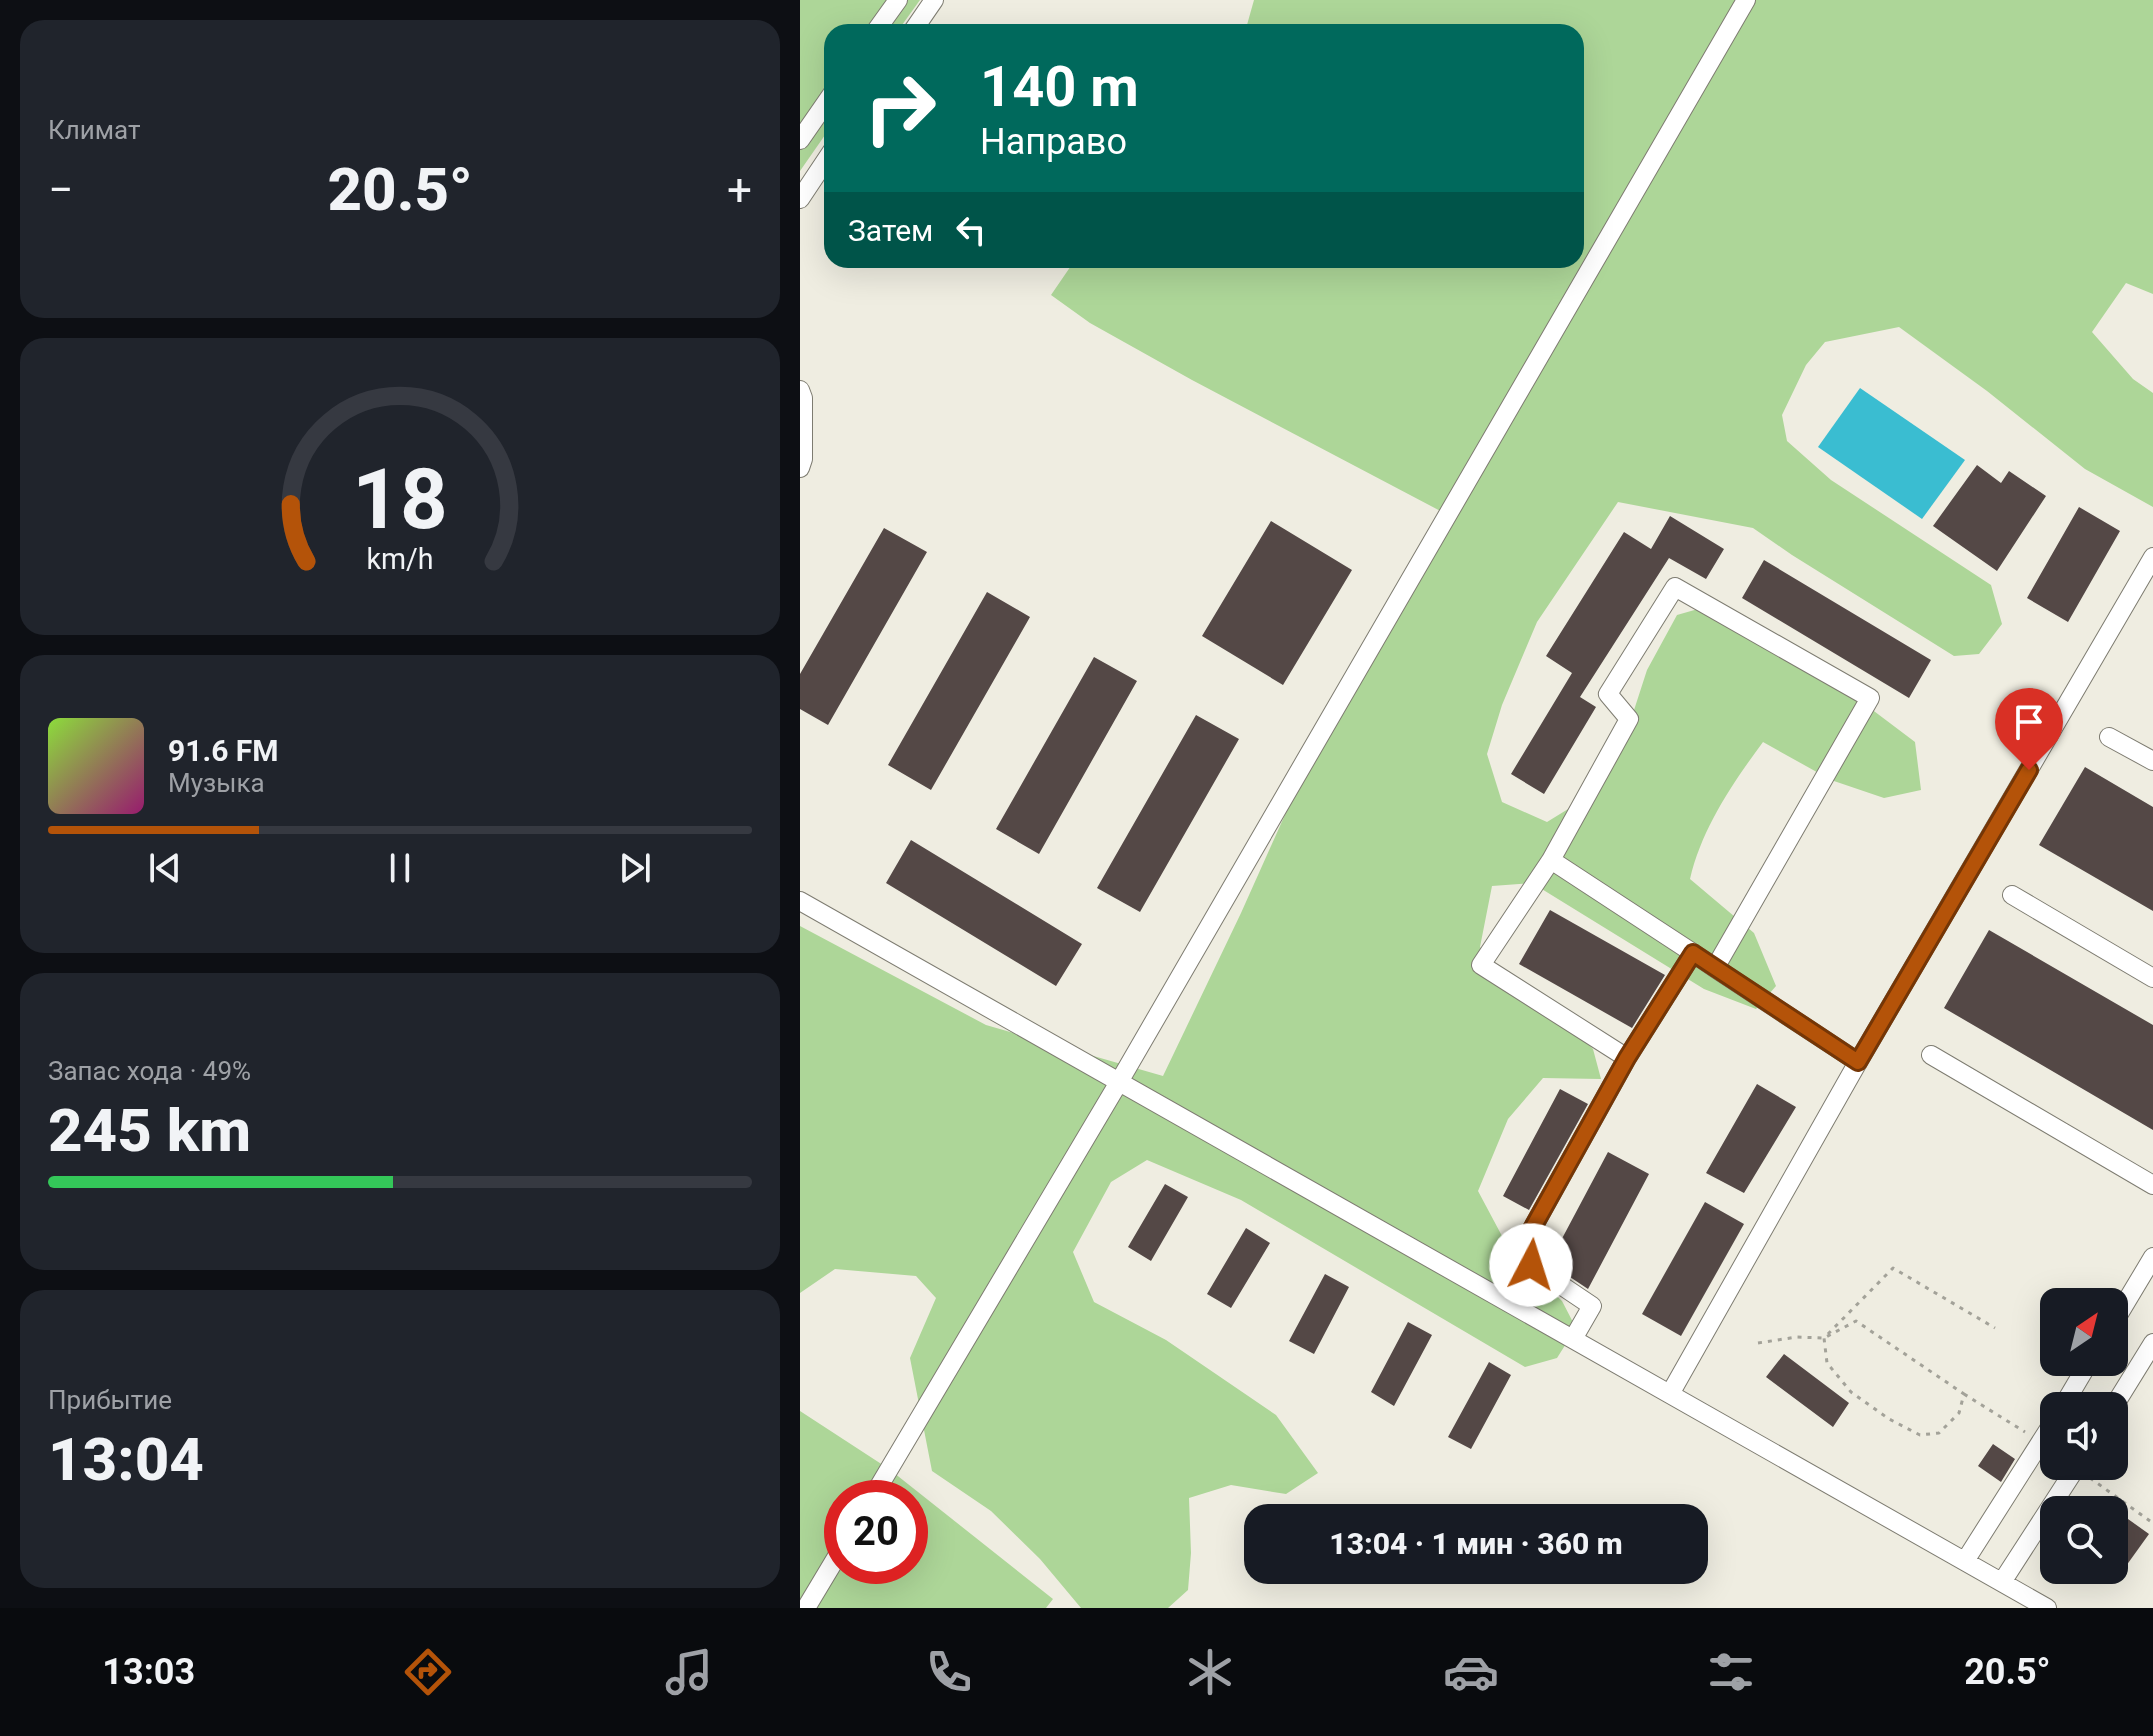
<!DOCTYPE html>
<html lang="ru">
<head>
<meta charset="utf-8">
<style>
	:root { --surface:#171b24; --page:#20242c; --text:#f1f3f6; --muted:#9ea1a6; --line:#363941; --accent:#b45309 }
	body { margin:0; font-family:Roboto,sans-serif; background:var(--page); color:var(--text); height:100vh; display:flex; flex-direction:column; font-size:30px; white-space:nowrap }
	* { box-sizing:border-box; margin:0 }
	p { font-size:26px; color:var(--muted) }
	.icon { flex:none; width:44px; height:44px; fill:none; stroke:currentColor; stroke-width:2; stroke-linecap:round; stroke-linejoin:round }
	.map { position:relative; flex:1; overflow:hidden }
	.details { display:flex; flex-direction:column; gap:20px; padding:20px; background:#0d0f14; width:800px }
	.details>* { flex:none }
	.banner { position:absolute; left:24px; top:24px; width:760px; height:244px; border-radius:24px; box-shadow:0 8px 32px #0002; background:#00695c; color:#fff; overflow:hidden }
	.needle { width:52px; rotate:35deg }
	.buttons { position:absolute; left:1240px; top:1288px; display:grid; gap:16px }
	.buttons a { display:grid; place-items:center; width:88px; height:88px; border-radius:16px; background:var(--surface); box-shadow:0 8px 32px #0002; font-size:40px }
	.speed { position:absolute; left:24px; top:1480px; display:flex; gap:16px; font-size:40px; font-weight:700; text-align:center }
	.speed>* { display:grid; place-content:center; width:104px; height:104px; border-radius:50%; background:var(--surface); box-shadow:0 8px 32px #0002; line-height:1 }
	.speed .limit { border:12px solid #d22; background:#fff; color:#111 }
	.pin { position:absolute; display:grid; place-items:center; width:68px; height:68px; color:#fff; margin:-82px -34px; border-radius:50% 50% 50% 0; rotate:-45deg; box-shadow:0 0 8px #0007 }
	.pin .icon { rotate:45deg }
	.me { position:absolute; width:88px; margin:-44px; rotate:5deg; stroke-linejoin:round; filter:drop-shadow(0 0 6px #0008) }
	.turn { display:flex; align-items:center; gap:28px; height:168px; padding:0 24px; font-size:36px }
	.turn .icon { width:104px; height:104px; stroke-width:2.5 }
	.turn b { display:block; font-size:56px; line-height:68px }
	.then { display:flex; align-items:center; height:76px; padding:0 24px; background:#0003; gap:16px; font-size:30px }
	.big { font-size:60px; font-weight:800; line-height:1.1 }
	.details .card { flex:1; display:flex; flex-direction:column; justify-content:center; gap:12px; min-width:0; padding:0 28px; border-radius:24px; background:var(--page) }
	.details .dial { align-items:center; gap:0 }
	.dial svg { height:208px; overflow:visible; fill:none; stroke:var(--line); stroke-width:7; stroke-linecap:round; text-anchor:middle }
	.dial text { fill:var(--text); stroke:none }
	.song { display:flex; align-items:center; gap:24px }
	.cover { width:96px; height:96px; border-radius:12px; background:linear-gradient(135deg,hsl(90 70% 55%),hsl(320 70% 35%)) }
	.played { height:8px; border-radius:4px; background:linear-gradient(90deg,var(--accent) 30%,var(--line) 30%) }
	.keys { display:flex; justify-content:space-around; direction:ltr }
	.heat { display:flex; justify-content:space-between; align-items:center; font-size:44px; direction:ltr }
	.charge { height:12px; border-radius:6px; background:linear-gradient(90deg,#34c759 49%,var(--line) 0) }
	.trip { position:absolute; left:444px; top:1504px; width:464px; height:80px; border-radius:24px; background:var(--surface); box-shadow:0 8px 32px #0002; font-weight:800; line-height:80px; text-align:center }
	.menu { display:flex; height:128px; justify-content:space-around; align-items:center; background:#090b0e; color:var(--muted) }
	.menu .icon { width:56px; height:56px }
	.menu .current { color:var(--accent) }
	.menu b { font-size:36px; color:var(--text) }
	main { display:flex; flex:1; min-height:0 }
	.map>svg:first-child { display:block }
	.green { fill:#add698; fill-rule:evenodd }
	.water { fill:#3abdd1 }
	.building { fill:#544846 }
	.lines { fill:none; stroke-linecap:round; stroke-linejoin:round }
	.minor-casing { stroke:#7e7c71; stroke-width:20 }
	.path { stroke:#a3a299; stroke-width:3; stroke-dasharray:4 6; stroke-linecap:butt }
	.minor { stroke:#fff; stroke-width:18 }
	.route-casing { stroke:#753606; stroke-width:20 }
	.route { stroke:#b45309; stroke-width:14 }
</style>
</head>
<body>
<main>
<section class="details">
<div class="card"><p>Климат</p>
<div class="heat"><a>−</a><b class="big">20.5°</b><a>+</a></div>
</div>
<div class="card dial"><svg viewBox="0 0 100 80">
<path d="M14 69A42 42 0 1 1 86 69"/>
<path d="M14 69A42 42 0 0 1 8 47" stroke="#b45309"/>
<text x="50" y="56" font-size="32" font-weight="700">18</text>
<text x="50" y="72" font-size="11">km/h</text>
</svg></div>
<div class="card">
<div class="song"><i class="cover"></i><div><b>91.6 FM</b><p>Музыка</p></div></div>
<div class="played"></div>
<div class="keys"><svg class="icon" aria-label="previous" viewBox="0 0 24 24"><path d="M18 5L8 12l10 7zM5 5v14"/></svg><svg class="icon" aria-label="pause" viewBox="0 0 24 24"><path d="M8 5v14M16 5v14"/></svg><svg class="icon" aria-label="next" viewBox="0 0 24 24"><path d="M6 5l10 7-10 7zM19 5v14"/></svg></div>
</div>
<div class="card"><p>Запас хода · 49%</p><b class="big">245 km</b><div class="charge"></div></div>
<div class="card"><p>Прибытие</p><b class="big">13:04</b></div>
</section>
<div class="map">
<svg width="1353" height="1608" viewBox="0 0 1353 1608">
	<rect width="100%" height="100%" fill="#efede1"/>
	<path class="green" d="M0,0H120L97,32H32V125L0,171Z
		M454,0H1353V294L1326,283L1292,332L1333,379L1353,393V507L1285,469L1187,391L1099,327L1025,342L1006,365L982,415L987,441L1031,480L1191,585L1202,624L1179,654L1154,656L992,555L953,528L818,502L737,622L702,705L687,754L702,802L747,822L786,798L824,741L847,670L877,615L905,607L1050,693L1115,742L1121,790L1084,798L1031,780L963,742C932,784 902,828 890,879L954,933L976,986L956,1009L904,989L732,883L692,886L680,947L693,966L756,1009L793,1049L801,1079L743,1078L708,1119L678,1191L710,1251L762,1301L776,1328L757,1358L725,1367L441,1200L347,1160L311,1182L273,1252L294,1302L366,1340L476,1415L518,1473L486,1494L431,1485L389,1498L391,1553L388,1590L368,1608H281L240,1559L191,1511L132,1471L110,1358L136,1298L116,1276L35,1269L0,1293V926L186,1025L363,1076L441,913L506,768L648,515L392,380L290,323L251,295L275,260H776V32H445Z
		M0,1411L89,1469L253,1599L246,1608H0ZM42,1498H110V1566H42Z"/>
	<path class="water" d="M1060,388L1165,460L1122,519L1018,447Z"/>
	<path class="building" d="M1177,465L1201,483L1209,471L1246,496L1197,571L1133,526Z
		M1279,507L1320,531L1268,622L1227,598Z
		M870,516L924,549L906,579L869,558L780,697L796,707L744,794L711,774L772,673L746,656L824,532L851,549Z
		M471,521L552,570L483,685L402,636Z
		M84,528L127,552L28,725L0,709V674Z
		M964,560L1131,660L1109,698L942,598Z
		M187,592L230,617L131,790L88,765Z
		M294,657L337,681L239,854L196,829Z
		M396,715L439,739L340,912L297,888Z
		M1285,767L1353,807V911L1239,845Z
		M111,840L282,944L256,986L86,883Z
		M750,910L865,975L832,1028L719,964Z
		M1189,930L1353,1025V1130L1144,1008Z
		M957,1084L996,1107L944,1193L906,1173Z
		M760,1089L788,1104L729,1210L703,1196Z
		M808,1152L849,1174L788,1289L749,1263Z
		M365,1184L388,1197L351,1261L328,1247Z
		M905,1202L944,1224L881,1336L842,1314Z
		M446,1228L470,1243L431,1308L407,1294Z
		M525,1274L549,1287L514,1354L489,1341Z
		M608,1322L632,1335L594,1406L571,1392Z
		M984,1354L1049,1403L1033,1427L966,1377Z
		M689,1362L711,1375L671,1449L648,1437Z
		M1193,1444L1215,1459L1201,1482L1178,1466Z
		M1314,1509L1349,1534L1326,1566L1314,1558Z"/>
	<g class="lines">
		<defs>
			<path id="minor" d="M75,32L98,0
				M112,32L134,0
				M0,140L32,94
				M0,199L32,151
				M0,390L3,398V459L0,468
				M1309,737L1353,761
				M751,860L681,965L827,1058
				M1212,895L1353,978
				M0,901L1247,1608
				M915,968L1070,698L875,587L808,694L829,719L751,860L893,953L915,968L1058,1062
				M1131,1055L1353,1185
				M1314,1322L1353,1257
				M773,1339L792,1306L731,1265L727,1238L827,1058L893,953
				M870,1394L1058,1062L1353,557
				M1263,1406L1289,1362
				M1314,1406L1353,1343
				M72,1498L319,1082L946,0
				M1165,1561L1254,1421
				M1202,1582L1277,1466
				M6,1608L42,1548"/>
		</defs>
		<use href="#minor" class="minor-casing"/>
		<path class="path" d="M958,1343L997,1337L1024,1338L1056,1321L1164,1394L1159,1413L1139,1433L1120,1435L1089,1419L1051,1392L1027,1363L1024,1338L1093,1268L1195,1328
			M1164,1394L1225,1432
			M1290,1478L1350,1521"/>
		<use href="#minor" class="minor"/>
	</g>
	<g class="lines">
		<defs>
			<path id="route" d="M731,1265L727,1238L827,1058L893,953L1058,1062L1229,770"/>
		</defs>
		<use href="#route" class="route-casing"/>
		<use href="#route" class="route"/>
	</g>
</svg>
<div class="buttons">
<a><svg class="needle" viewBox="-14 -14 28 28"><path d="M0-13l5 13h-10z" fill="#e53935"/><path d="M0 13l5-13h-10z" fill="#9ea1a6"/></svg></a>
<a><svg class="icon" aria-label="sound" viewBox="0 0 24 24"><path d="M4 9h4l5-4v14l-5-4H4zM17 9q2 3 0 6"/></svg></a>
<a><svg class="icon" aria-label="search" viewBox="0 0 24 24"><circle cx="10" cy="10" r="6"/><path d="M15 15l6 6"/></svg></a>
</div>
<div class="speed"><div class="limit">20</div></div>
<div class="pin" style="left:1229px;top:770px;background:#d93025"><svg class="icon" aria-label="arrive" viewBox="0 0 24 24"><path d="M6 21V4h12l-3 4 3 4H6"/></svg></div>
<svg class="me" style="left:731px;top:1265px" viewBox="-20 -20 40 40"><circle r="19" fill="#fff"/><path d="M0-13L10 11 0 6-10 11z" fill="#b45309"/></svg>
<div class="trip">13:04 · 1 мин · 360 m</div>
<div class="banner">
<div class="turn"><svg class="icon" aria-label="right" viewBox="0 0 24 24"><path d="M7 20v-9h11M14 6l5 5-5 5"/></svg><div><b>140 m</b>Направо</div></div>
<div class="then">Затем<svg class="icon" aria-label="left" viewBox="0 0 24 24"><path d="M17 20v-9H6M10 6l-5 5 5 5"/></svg></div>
</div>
</div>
</main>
<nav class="menu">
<b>13:03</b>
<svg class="icon current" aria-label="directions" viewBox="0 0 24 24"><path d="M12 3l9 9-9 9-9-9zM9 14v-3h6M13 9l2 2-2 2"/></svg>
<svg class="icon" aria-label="music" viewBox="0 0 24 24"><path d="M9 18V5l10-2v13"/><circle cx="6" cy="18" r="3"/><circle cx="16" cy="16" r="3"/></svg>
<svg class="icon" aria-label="phone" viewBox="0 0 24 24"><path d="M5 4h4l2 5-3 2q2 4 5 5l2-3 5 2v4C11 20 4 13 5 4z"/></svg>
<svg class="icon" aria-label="climate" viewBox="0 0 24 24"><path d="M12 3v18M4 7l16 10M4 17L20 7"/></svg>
<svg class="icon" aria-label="car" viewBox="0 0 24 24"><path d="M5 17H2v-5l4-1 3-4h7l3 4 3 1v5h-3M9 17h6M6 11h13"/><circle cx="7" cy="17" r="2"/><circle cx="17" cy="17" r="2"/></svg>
<svg class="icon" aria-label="filters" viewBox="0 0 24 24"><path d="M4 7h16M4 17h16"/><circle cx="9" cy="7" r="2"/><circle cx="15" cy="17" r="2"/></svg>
<b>20.5°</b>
</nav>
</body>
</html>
